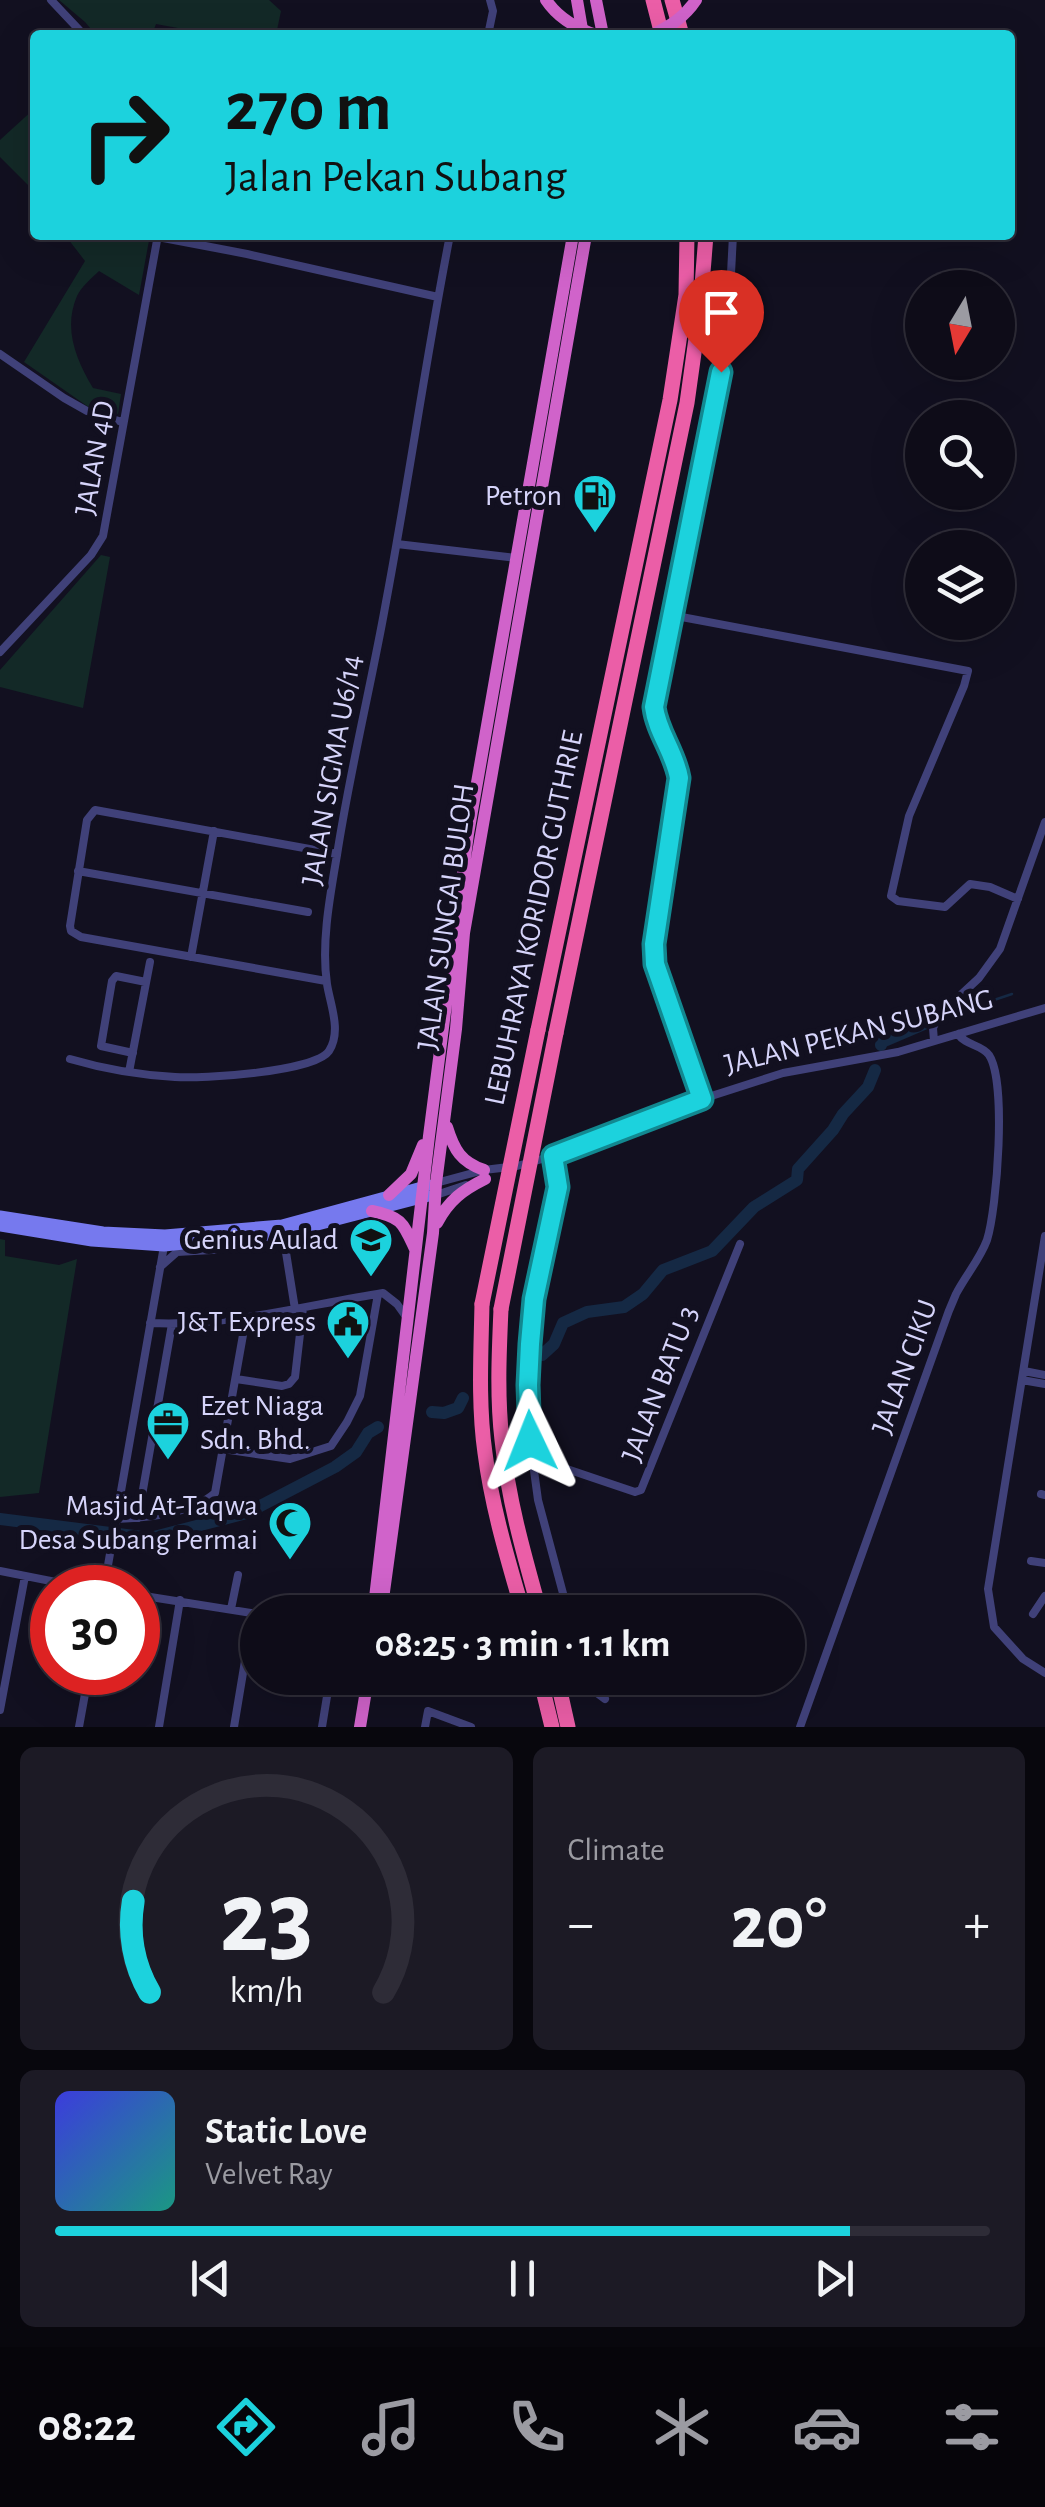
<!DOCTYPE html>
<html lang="en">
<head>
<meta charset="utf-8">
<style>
	:root { --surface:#0e0c18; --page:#1c1a25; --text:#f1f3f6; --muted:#9b9ba2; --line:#2e2c37; --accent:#1cd2dd }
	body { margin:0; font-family:"Alegreya Sans",sans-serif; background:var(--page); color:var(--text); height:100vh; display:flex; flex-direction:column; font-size:38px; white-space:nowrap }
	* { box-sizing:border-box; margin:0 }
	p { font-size:32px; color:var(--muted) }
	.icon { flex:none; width:55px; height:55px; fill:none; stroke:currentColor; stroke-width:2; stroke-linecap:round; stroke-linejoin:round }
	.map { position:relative; height:1727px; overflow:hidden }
	.side { display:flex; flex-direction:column; gap:20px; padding:20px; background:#08070d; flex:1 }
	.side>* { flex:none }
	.hud { position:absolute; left:30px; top:30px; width:985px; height:210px; border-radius:10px; box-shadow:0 10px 40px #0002,0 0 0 2px var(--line); background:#1cd2dd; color:#111; overflow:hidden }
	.needle { width:65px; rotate:190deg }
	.controls { position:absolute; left:905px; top:270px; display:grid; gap:20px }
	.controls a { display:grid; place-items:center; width:110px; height:110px; border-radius:50%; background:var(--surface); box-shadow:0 10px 40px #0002,0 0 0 2px var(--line); font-size:50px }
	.speed { position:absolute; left:30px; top:1565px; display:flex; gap:20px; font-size:50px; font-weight:700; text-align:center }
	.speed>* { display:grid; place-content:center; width:130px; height:130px; border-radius:50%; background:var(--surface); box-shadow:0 10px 40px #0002,0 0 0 2px var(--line); line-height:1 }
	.speed .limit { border:15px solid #d22; background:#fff; color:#111 }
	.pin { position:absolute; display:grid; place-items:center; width:85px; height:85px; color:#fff; margin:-102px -42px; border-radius:50% 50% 50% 0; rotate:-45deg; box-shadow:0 0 10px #0007 }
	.pin .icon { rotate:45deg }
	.me { position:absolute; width:110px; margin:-55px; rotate:358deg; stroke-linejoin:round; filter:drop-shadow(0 0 8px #0008) }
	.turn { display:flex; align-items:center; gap:35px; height:210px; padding:0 30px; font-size:45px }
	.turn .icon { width:130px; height:130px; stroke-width:2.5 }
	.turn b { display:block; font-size:70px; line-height:85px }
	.big { font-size:75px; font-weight:600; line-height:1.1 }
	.side .card { flex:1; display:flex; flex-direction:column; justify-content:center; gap:15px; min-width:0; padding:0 35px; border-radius:15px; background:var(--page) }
	.side .dial { align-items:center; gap:0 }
	.dial svg { height:260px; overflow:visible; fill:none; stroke:var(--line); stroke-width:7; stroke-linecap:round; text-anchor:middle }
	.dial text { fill:var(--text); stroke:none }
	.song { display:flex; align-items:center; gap:30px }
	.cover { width:120px; height:120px; border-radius:15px; background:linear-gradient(135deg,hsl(240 70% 55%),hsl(170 70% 35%)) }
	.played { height:10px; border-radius:5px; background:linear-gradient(90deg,var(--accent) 85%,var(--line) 85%) }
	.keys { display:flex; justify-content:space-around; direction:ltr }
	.heat { display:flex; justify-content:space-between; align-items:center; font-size:55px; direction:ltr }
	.side .tiles { flex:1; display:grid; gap:20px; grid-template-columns:1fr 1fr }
	.card:last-child { grid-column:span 2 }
	.trip { position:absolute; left:240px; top:1595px; width:565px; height:100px; border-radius:50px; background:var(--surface); box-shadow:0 10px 40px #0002,0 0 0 2px var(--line); font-weight:600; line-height:100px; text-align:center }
	.menu { display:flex; height:160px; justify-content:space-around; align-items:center; background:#06050a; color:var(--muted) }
	.menu .icon { width:70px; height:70px }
	.menu .active { color:var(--accent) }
	.menu b { font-size:45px; color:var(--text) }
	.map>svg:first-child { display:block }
	.green { fill:#132927 }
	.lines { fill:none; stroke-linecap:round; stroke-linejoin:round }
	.stream { stroke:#152944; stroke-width:2.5 }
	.river { stroke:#152944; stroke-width:12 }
	.minor { stroke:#404179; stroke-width:8 }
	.secondary { stroke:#7679ee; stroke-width:11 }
	.trunk { stroke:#d063ca; stroke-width:12 }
	.motorway { stroke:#eb5ea7; stroke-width:15 }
	.trunk-bridge { stroke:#d063ca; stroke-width:12 }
	.motorway-bridge { stroke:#eb5ea7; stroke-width:15 }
	.route-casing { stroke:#128890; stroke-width:25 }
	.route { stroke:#1cd2dd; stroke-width:18 }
	.labels { text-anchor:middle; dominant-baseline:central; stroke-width:10; stroke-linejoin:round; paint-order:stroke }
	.street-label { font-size:30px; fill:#d6d4fa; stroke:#121020 }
	.poi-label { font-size:30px; fill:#d6d4fa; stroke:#121020; text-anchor:end }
</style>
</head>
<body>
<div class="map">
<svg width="1045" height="1727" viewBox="0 0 1045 1727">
	<rect width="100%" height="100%" fill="#121020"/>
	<path class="green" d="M59,0H269L281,11L277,30L216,35L156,24L152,35H96L85,22Z
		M35,108V192L0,157V140Z
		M65,235H150L139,295L99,271C92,278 81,287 77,296C63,329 76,359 93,388L121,394L118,414L90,408L24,362L85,261Z
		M101,555L110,557L83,708L0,687V670Z
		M0,1239L5,1240V1256L59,1265L77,1259L39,1493L0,1497Z"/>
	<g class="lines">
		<path class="stream" d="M946,1016L1012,994"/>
		<path class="river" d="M881,1045L882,1042L924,1024
			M542,1355L554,1344L563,1323L587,1312L624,1307L643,1294L663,1270L712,1251L754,1207L797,1180L798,1169L833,1130L843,1114L868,1087L875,1070
			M432,1412L444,1413L458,1408L463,1398
			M0,1519L150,1538L247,1513L335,1467L356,1452L368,1433L378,1427"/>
		<path class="minor" d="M51,0L84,35
			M488,35L493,11L490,0
			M158,237L247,254L438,297
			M0,354L64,398L87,411L122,422
			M397,544L516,558
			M671,615L968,671L964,686L909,816L891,896L898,901L945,907L970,884L990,887L1018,899
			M0,652L91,555L103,536L158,235
			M78,871L308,912
			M191,957L214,831
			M326,981L81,937L71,931L70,926L87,820L95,810L337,854
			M934,1041L933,1028L939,1015L979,978L1000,949L1045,822
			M133,1053L101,1046L112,981L116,976L146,982
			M70,1059C104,1069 140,1075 175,1077C202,1079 315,1072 329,1051C342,1031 330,1004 327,984C321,943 330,896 337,855C350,770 371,686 386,602C409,480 426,357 450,235
			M129,1072L150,962
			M702,1099L655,964L657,925L679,787C679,758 658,735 654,707L721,372L728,331L733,235
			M553,1156L558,1187L534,1299L528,1385L530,1441L538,1500L568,1612
			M436,1183L484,1170L517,1166L553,1156L702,1099L783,1073L898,1052L1045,1008
			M436,1195L466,1185
			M1045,1236L988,1589L994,1627L1023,1659L1045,1673
			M284,1240L295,1309
			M160,1267L177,1252L212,1250L284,1240
			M150,1323C229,1327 306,1305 383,1293L397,1304L407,1318
			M1024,1371L1045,1375
			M236,1379L282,1386L289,1384L295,1377L303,1308
			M1022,1380L1045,1384
			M223,1449L290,1459L331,1446L347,1422L360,1396L378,1294
			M533,1460L558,1466L635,1492L641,1490L740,1244
			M1041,1494L1045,1495
			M138,1518L172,1324
			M116,1519C146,1518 193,1513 215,1493L246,1318
			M1031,1561L1045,1563
			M0,1571L86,1588
			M104,1588L164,1246
			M138,1595L258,1614
			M231,1609L238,1575
			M1033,1614L1045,1596
			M585,1678L589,1687L605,1699
			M0,1710L25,1576
			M79,1727L89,1672
			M159,1727L180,1600
			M234,1727L253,1613
			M322,1727L330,1678
			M425,1727L428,1711L471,1727
			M800,1727L942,1330C946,1318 951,1305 956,1294C966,1275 980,1259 987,1240C997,1208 1007,1082 989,1055C981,1044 966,1046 958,1034"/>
		<path class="secondary" d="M0,1216L103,1232L165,1235L282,1225L429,1185
			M0,1226L92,1241L164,1246L283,1234L429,1196"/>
		<path class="trunk" d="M577,0L583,35
			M596,0L603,35
			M447,1127C454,1150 461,1162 484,1170
			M389,1195L411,1174L423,1145
			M372,1211C402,1217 403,1223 415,1249
			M437,1223C449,1200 463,1190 485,1179
			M377,1606L375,1598L429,1136L468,834L573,235
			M378,1612L383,1599L433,1233L436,1183L456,1029L464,933L586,235
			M360,1727L368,1678"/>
		<path class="motorway" d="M653,0L662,35
			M672,0L682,35
			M538,1030L670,400L686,295L687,235
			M556,1033L687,403L700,310L706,235
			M482,1304C481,1353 478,1404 485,1453C492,1508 508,1560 523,1612
			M501,1309C499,1353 497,1397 502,1440C508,1499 524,1555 540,1612
			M540,1678L552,1727
			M557,1678L568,1727"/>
		<path class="trunk-bridge" d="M546,0C558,18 575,28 596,35
			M652,35C670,26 684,18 696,0"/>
		<path class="motorway-bridge" d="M482,1304L538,1030
			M501,1309L556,1033"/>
	</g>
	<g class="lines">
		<defs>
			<path id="route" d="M530,1441L528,1385L530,1344L534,1299L558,1187L553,1156L702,1099L655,964L654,944L679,778C675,753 657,732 654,707L721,372"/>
		</defs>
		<use href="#route" class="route-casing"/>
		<use href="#route" class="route"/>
	</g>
	<defs>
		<symbol id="fuel-pin" viewBox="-11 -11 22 30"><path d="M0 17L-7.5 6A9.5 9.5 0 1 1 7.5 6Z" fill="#1cd2dd" stroke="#121020"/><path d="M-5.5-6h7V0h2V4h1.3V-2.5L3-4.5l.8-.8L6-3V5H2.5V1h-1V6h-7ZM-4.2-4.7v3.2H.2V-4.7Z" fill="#111"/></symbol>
		<symbol id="school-pin" viewBox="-11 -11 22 30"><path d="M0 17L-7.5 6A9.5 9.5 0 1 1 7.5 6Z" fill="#1cd2dd" stroke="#121020"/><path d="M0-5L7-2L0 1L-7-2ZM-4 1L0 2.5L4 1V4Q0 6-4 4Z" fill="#111"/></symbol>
		<symbol id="civic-pin" viewBox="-11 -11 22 30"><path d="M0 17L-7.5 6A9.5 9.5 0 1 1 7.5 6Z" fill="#1cd2dd" stroke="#121020"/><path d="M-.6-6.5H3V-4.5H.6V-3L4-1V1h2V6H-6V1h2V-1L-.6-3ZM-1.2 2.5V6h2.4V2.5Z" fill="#111"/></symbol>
		<symbol id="office-pin" viewBox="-11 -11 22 30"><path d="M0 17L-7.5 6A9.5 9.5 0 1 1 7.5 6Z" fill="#1cd2dd" stroke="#121020"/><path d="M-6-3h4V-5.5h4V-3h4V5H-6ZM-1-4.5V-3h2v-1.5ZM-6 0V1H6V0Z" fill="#111"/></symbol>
		<symbol id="mosque-pin" viewBox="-11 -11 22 30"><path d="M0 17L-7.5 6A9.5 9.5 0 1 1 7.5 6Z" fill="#1cd2dd" stroke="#121020"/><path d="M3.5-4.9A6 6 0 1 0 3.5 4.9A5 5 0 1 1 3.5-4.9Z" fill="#111"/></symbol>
	</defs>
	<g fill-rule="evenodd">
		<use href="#fuel-pin" x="570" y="471" width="50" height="68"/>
		<use href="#school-pin" x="346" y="1215" width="50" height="68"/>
		<use href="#civic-pin" x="323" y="1297" width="50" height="68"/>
		<use href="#office-pin" x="143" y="1398" width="50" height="68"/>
		<use href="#mosque-pin" x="265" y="1498" width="50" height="68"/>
	</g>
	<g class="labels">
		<g class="street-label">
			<text transform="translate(95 458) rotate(-80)">JALAN 4D</text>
			<text transform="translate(332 770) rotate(-80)">JALAN SIGMA U6/14</text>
			<text transform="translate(446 917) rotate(-82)">JALAN SUNGAI BULOH</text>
			<text transform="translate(534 918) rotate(-78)">LEBUHRAYA KORIDOR GUTHRIE</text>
			<text transform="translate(859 1032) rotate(-14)">JALAN PEKAN SUBANG</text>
			<text transform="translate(905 1367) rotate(-70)">JALAN CIKU</text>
			<text transform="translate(660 1384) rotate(-69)">JALAN BATU 3</text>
		</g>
		<g class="poi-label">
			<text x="562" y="496">Petron</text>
			<text x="338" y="1240">Genius Aulad</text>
			<text x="316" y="1322">J&amp;T Express</text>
			<text x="200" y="1406" text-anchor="start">Ezet Niaga<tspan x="200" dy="34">Sdn. Bhd.</tspan></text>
			<text x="258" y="1506">Masjid At-Taqwa<tspan x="258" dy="34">Desa Subang Permai</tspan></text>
		</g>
	</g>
</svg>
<div class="controls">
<a><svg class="needle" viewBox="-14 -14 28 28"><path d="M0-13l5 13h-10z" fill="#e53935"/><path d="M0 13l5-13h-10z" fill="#9b9ba2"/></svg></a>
<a><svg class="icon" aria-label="search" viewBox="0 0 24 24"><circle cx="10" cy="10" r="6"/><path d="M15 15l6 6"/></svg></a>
<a><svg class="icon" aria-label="layers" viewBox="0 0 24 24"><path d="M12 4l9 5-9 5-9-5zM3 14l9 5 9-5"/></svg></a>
</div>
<div class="speed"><div class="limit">30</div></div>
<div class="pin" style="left:721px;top:372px;background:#d93025"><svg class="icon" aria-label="arrive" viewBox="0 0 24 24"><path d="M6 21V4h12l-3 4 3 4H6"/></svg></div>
<svg class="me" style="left:530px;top:1441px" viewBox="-20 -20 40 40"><path d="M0-17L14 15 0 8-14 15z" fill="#1cd2dd" stroke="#fff" stroke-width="4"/></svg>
<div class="trip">08:25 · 3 min · 1.1 km</div>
<div class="hud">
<div class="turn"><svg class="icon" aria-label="right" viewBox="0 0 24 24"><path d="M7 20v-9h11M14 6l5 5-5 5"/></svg><div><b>270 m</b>Jalan Pekan Subang</div></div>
</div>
</div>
<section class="side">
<div class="tiles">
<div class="card dial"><svg viewBox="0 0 100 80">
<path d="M14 69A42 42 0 1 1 86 69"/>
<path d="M14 69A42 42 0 0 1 9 41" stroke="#1cd2dd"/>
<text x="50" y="56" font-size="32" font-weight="700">23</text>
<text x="50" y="72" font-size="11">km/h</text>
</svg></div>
<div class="card"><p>Climate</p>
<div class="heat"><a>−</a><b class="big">20°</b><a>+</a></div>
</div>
<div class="card">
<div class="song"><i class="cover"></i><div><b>Static Love</b><p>Velvet Ray</p></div></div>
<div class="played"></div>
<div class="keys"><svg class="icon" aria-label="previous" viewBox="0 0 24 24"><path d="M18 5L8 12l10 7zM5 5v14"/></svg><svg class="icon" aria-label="pause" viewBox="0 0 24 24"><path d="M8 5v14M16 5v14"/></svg><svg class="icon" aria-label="next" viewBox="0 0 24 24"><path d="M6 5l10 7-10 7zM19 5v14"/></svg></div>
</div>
</div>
</section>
<nav class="menu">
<b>08:22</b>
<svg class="icon active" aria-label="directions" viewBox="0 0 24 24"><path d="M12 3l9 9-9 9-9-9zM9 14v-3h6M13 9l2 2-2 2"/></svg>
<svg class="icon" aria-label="music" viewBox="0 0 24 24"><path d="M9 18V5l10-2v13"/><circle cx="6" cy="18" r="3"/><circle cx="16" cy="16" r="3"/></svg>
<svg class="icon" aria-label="phone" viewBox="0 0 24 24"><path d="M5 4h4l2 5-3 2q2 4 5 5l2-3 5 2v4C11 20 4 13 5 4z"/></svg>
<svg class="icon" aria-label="climate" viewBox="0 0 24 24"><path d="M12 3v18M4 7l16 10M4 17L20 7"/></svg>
<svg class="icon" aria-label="car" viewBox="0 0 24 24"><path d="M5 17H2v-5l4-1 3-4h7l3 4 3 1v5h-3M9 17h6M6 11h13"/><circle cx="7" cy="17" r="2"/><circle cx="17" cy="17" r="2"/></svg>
<svg class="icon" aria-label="filters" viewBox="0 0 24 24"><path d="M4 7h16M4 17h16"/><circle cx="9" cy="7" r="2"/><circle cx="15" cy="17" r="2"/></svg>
</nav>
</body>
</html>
